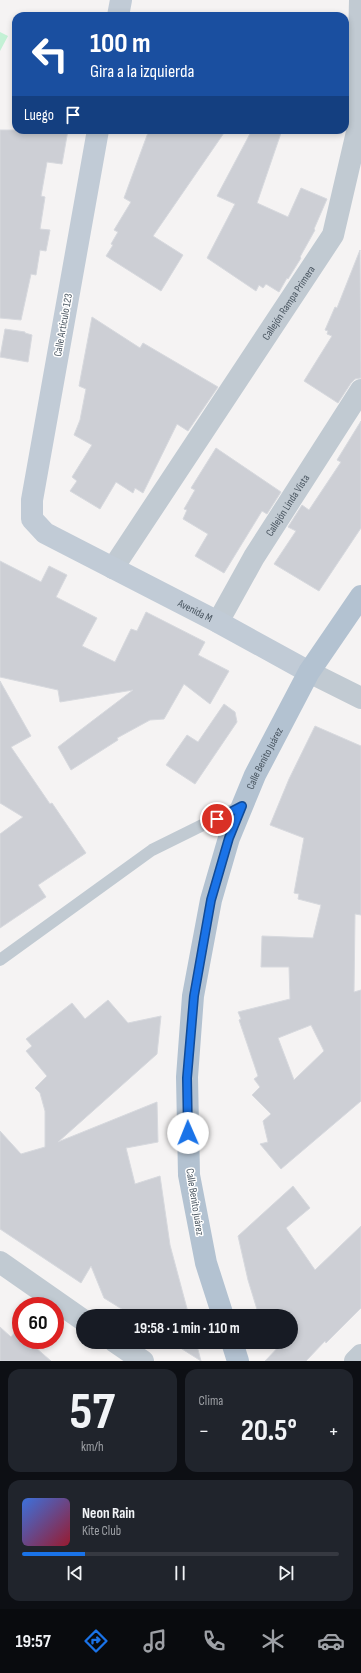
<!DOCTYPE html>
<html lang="es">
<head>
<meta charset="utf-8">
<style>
	:root { --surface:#171b24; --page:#20242c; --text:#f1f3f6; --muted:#9ea1a6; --line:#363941; --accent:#1a73e8 }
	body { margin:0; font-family:"Sofia Sans Condensed",sans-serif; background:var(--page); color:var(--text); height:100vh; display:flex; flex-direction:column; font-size:15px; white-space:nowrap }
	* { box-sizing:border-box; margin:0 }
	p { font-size:13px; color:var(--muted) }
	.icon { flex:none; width:22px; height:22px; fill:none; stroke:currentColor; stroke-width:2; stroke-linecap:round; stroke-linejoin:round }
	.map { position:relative; height:1361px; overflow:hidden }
	.details { display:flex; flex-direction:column; gap:8px; padding:8px; background:#0d0f14; flex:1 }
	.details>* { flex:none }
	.hud { position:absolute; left:12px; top:12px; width:337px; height:122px; border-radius:12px; box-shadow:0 2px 6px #0003; background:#1a4fa0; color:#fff; overflow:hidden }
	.speed { position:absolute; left:12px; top:1297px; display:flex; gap:8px; font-size:20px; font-weight:700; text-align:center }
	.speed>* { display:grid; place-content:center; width:52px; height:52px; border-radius:50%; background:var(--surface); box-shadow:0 2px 6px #0003; line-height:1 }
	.speed .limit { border:6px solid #d22; background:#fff; color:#111 }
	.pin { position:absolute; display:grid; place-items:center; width:34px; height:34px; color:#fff; margin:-17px; border:2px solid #fff; border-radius:50%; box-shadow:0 1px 4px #0007 }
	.me { position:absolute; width:44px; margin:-22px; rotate:359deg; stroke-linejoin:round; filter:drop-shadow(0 0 3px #0008) }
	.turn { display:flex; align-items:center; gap:14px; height:84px; padding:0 12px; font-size:18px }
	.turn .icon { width:52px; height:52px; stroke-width:2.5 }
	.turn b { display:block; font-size:28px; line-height:34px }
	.then { display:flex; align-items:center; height:38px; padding:0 12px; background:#0003; gap:8px; font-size:15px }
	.big { font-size:30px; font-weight:700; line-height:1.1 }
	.details .widget { flex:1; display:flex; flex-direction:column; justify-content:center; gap:6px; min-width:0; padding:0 14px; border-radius:12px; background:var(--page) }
	.details .dial { align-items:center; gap:0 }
	.dial b { font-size:52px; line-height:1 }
	.song { display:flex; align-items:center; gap:12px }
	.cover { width:48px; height:48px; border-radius:6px; background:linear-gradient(135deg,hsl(220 70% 55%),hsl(350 70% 35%)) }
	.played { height:4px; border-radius:2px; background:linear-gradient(90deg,var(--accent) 20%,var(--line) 20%) }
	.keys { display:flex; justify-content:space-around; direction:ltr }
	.heat { display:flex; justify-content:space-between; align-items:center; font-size:22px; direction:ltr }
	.details .tiles { flex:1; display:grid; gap:8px; grid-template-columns:1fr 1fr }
	.widget:last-child { grid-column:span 2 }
	.trip { position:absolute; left:76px; top:1309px; width:222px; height:40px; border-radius:20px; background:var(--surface); box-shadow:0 2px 6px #0003; font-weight:700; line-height:40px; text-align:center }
	.dock { display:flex; height:64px; justify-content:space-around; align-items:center; background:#090b0e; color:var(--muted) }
	.dock .icon { width:28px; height:28px }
	.dock .selected { color:var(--accent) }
	.dock b { font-size:18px; color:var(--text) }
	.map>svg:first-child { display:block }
	.green { fill:#c3f1d5 }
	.building { fill:#cdcfd5; stroke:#d7d9de; fill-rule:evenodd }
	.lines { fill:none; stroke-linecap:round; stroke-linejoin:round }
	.lane { stroke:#c1cad2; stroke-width:12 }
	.street { stroke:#c1cad2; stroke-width:22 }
	.secondary { stroke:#c1cbd6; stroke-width:22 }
	.primary { stroke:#b3c2d1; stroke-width:22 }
	.route-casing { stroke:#114b97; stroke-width:10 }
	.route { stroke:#1a73e8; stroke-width:7 }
	.labels { text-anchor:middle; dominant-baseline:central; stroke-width:3; stroke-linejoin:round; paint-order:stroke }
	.street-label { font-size:11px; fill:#4a5661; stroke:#fff }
</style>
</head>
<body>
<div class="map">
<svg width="361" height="1361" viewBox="0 0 361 1361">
	<rect width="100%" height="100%" fill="#f5f3f3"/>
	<path class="green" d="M0,32L8,36L0,51Z"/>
	<path class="building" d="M0,130H68L62,164L47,162L41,196L45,197L40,229L50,230L46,251L40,250L36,275L31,274L21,320L0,318Z
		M149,130H226L153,236L183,255L161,291L106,256L113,245L111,244L118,232L114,230L131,202L124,198Z
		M252,130H282L257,203L288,217L301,188L327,199L314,229L315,230L300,257L301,258L288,279L287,278L279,292L266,284L263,288L259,285L256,291L207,258L235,204L217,196Z
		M360,250L361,378L355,379L351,383L338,403L304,381L332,336L327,334L328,331L325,330L335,307L337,308Z
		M92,317L140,348L143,343L218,387L188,431L177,424L143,493L135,488L133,493L116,482L100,509L70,491L77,481L72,477L92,445L74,435L80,420L86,389L79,386Z
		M5,329L25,332V333L32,335L28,362L0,357Z
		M361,421V528L319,591L274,564L296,531L288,527L302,505L309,510L341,462L337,460Z
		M216,448L281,492L267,514L262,511L224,573L195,556L208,534L183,519L187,510L184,509L195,490L191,488Z
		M0,561L41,582L49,566L67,575L56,597L97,618L82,646L115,662L131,629L137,631L146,612L205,642L198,655L229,671L210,704L184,684L164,719L150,720L117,738L118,740L71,770L58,747L133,690L60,702L58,690L0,677Z
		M0,681L31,736L11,747L50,804L52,803L86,853L38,885L46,897L0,928V834L23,817L0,803Z
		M224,704L235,712L237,722L195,784L166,765L187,735L198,742Z
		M315,726L361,746V915L355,914L354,992L361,990V1101L281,1169L260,1144L268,1142L263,1121L271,1114L252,1095L260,1087L254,1079L258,1076L239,1020L241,1019L238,1012L290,999L289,967H261L262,936L313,938L321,905L298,899L299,894L294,893L304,838L270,825L289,779ZM311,1025L324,1051L294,1080L278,1038Z
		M108,1000L128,1023L161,1016L157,1054L58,1142L157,1102L158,1142L126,1148L135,1184L160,1176L170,1245L189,1316H133L104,1298L91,1266L81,1283L0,1229V1131L21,1154L45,1147V1111L40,1093L35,1088L47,1076L26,1051L32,1046L26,1039L72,1003L85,1019Z
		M293,1186L310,1208L286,1228L315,1270L361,1226V1308L326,1343L325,1341L306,1361H265L283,1342H291V1316H259L248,1280L238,1236Z
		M0,1327L11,1337L16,1331L21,1335V1340H27L51,1361H0Z
		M171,1342H196L201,1361Z"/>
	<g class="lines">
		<path class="lane" d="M0,960L152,850L241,806"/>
		<g class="street">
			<path id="s1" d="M113,568L333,235L357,132L360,0"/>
			<path id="s2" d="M218,622L254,557L361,390"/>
			<path d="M309,672L361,698"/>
			<path d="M0,1262L83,1320"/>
			<path d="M115,1342L143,1361"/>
			<path d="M355,1361L361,1355"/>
		</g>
		<g class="secondary">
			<path d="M118,16L121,0"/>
			<path id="s3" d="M98,130L32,500V519L45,533L218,622L309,672"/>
		</g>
		<g class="primary">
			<path id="s4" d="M223,1316L206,1263L189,1175L187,1077L193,996L211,900L229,838L255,775L309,672L361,596"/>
			<path d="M232,1342L238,1361"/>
		</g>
	</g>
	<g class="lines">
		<defs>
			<path id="route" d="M188,1133L187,1078L194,996L211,900L229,838L242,806L217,819"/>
		</defs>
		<use href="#route" class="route-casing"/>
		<use href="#route" class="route"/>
	</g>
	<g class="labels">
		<g class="street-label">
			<text stroke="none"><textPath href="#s1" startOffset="318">Callejón Rampa Primera</textPath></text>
			<text transform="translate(63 325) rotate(-80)">Calle Artículo 123</text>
			<text stroke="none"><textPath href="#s2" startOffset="136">Callejón Linda Vista</textPath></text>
			<text stroke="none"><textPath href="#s3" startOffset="583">Avenida M</textPath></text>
			<text stroke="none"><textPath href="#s4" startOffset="574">Calle Benito Juárez</textPath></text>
			<text transform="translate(195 1202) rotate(81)">Calle Benito Juárez</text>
		</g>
	</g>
</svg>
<div class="speed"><div class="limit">60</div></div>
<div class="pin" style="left:217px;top:819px;background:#d93025"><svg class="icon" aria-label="arrive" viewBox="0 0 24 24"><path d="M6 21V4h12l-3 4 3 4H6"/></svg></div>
<svg class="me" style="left:188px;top:1133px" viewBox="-20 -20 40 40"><circle r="19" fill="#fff"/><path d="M0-13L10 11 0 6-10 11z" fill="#1a73e8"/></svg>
<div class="trip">19:58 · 1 min · 110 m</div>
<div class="hud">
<div class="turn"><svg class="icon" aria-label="left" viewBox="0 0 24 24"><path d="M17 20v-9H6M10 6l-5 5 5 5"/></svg><div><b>100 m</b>Gira a la izquierda</div></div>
<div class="then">Luego<svg class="icon" aria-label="arrive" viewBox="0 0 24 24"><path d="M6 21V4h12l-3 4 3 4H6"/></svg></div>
</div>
</div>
<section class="details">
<div class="tiles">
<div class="widget dial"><b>57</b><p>km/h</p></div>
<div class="widget"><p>Clima</p>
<div class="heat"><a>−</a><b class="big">20.5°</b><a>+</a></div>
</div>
<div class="widget">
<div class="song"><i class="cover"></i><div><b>Neon Rain</b><p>Kite Club</p></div></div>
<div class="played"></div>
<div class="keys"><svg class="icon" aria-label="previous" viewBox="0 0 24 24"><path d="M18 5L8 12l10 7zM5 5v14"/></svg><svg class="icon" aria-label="pause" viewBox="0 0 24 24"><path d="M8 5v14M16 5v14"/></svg><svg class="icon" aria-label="next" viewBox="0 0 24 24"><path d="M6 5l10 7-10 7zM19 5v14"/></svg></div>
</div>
</div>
</section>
<nav class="dock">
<b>19:57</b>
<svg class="icon selected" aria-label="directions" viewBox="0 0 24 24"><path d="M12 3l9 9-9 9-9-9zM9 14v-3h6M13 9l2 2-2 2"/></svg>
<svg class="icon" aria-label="music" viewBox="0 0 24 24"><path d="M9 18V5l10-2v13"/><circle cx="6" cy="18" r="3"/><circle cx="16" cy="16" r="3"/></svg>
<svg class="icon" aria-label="phone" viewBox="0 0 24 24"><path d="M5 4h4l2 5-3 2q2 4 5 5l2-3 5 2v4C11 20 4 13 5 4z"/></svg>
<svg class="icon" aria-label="climate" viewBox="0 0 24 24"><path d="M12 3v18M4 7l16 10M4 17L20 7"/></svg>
<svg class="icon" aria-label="car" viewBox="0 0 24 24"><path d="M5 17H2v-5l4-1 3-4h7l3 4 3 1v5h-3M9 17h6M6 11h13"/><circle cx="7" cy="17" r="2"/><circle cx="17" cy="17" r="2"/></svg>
</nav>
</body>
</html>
